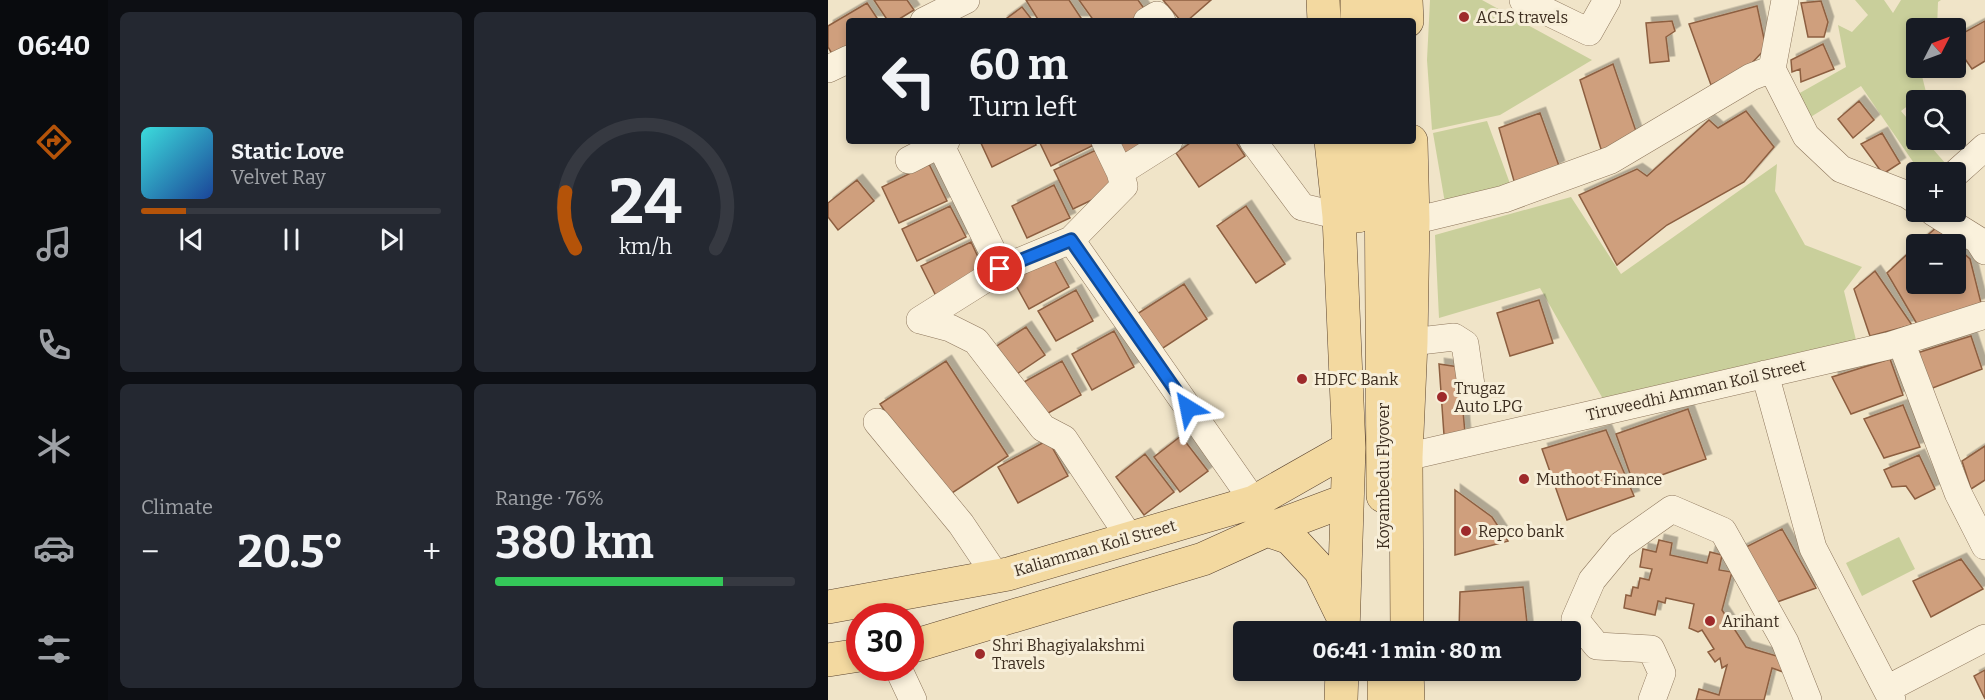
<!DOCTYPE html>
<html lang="en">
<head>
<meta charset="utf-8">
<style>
	:root { --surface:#171b24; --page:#242831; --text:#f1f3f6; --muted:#9ea1a6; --line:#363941; --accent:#b45309 }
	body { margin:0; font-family:Bitter,serif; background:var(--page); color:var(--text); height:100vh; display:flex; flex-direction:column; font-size:22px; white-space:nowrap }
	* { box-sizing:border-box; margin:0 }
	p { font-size:20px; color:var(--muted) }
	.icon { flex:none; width:33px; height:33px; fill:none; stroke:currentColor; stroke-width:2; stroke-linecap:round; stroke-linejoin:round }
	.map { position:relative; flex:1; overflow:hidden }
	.drawer { display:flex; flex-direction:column; gap:12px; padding:12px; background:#0d0f14; width:720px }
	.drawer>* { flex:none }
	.guide { position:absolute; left:18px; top:18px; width:570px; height:126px; border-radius:6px; box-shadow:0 3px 9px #0003; background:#171b24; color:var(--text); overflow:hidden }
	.needle { width:39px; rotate:48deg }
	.tools { position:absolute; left:1078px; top:18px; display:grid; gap:12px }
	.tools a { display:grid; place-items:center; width:60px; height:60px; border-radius:6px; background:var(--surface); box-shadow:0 3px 9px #0003; font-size:30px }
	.speed { position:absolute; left:18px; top:603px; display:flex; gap:12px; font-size:30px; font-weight:700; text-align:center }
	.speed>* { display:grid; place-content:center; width:78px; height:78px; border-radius:50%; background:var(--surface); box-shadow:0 3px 9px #0003; line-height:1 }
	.speed .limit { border:9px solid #d22; background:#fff; color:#111 }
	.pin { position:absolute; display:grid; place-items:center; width:51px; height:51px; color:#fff; margin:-26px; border:3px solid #fff; border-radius:50%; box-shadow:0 2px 6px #0007 }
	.me { position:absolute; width:66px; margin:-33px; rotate:325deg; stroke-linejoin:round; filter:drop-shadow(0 0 4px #0008) }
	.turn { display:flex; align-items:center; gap:21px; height:126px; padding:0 24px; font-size:27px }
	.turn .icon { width:78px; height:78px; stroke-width:2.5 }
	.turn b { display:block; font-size:42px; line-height:51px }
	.big { font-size:45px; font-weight:700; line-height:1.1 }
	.drawer .card { flex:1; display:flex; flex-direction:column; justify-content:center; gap:9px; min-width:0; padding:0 21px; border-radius:9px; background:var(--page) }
	.drawer .dial { align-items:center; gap:0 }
	.dial svg { height:156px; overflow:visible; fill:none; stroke:var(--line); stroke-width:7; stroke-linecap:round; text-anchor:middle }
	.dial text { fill:var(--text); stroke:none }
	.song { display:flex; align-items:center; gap:18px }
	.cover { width:72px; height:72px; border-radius:9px; background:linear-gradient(135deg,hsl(180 70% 55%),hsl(220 70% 35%)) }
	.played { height:6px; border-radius:3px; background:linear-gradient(90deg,var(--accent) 15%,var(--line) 15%) }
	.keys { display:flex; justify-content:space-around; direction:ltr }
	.heat { display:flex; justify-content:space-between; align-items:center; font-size:33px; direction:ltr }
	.charge { height:9px; border-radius:4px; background:linear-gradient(90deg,#34c759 76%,var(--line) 0) }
	.drawer .tiles { flex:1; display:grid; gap:12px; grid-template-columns:repeat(2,1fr) }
	.trip { position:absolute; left:405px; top:621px; width:348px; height:60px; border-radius:6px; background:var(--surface); box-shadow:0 3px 9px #0003; font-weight:700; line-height:60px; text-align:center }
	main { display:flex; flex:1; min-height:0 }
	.tab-bar { display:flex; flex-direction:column; width:108px; justify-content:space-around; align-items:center; background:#090b0e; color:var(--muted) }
	.tab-bar .icon { width:42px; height:42px }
	.tab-bar .active { color:var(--accent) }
	.tab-bar b { font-size:27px; color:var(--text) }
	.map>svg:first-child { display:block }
	.green { fill:#c9cf9b }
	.building { fill:#cf9f7d; stroke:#8d5f41; stroke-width:1.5; filter:url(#shadow) }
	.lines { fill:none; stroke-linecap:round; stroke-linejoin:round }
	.minor-casing { stroke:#8d765c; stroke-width:28 }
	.major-casing { stroke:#5b4430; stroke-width:34 }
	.minor { stroke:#faf1dc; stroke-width:27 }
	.major { stroke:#f3d9a0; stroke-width:33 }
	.route-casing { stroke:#114b97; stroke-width:15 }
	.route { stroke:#1a73e8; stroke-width:10 }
	.poi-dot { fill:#9e2a2b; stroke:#f7eed8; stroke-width:2 }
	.labels { text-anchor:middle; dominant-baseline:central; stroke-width:6; stroke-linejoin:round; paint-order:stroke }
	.poi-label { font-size:16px; fill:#3d2e20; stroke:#f7eed8; text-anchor:start }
	.street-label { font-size:16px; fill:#3d2e20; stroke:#f7eed8 }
</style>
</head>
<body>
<main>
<nav class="tab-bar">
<b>06:40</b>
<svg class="icon active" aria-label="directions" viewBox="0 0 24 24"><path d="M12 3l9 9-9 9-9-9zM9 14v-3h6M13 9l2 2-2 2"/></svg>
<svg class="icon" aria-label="music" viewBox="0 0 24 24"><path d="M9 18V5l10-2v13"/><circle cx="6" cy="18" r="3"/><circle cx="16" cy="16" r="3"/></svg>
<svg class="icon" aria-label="phone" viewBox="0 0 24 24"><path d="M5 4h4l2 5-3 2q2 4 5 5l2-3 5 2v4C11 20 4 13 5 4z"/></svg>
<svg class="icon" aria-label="climate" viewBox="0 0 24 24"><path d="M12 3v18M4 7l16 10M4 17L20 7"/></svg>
<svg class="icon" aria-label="car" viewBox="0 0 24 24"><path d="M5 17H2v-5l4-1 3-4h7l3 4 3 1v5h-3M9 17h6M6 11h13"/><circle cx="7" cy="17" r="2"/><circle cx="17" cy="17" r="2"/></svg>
<svg class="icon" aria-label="filters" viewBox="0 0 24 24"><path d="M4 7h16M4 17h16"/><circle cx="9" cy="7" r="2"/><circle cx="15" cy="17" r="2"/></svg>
</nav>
<section class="drawer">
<div class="tiles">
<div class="card">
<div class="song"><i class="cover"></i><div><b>Static Love</b><p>Velvet Ray</p></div></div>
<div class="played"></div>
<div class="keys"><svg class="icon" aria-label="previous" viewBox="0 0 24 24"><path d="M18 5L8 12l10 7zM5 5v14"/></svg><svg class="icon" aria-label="pause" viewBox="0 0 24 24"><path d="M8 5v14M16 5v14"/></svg><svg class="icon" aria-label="next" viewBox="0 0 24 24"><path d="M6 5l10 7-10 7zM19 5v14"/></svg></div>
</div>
<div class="card dial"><svg viewBox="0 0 100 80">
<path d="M14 69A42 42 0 1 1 86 69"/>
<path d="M14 69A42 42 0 0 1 9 40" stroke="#b45309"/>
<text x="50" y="56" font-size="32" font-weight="700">24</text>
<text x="50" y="72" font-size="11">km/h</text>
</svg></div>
<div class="card"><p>Climate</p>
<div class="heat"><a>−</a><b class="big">20.5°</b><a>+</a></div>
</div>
<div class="card"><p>Range · 76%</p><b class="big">380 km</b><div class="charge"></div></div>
</div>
</section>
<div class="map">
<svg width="1157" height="700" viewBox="0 0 1157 700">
	<defs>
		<filter id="shadow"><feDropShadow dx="5.5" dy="-5.5" stdDeviation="0" flood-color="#0004"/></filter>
	</defs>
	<rect width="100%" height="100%" fill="#f0e4c8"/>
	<path class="green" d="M602,0H654L764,60L672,115L604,130L599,60Z
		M1027,0H1056L1065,13L1073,0H1113L1110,2L1109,28H1089V45L1087,46L1089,68H1092L1098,92L1073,111L1089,130V140H1097L1125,172H1092L1033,86L981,118L970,94L1018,67L1010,25L1024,32L1040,15Z
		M659,121L684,189L618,209L605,133Z
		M949,164L947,191L977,245L1034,267L1016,291L1029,344L779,406L712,288L611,318L607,235L743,197L793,274Z
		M1071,537L1087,569L1034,596L1018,563Z"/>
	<path class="building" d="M46,0H79L86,10L68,21H60Z
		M198,0H241L255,21H211Z
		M251,0H310L320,14L309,21H266Z
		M335,0H383L359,21H353Z
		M993,1L1000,22L996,37H980L973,3Z
		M39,3L51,21H21V51L7,59L0,47V26Z
		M929,6L938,48L921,66L883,85L861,24Z
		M194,7L205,21H175Z
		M844,21L847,31L838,37L841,61L822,63L818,23Z
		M1157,21V61L1144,69L1128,46V37Z
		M995,44L1006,69L973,82L972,69L964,72L963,60Z
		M785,64L812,143L776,159L752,80Z
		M1031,101L1046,120L1025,138L1010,119Z
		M918,111L946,147L916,182L839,225L789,265L751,195L809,169L819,176L881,120L890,128Z
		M712,113L731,166L688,188L671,128Z
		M1054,133L1072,163L1055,174L1033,144Z
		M152,141H206L208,145L164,167Z
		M211,141H269L270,143L223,166Z
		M283,141H329L295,161Z
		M365,141H407L417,156L371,187L348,153Z
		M268,150L287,189L245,209L226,170Z
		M101,164L119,201L71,223L54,187Z
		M29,180L46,201L10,230L0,217V203Z
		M226,185L242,218L199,238L184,206Z
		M122,206L138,237L89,261L74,229Z
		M418,206L457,264L428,283L389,226Z
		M1108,228L1126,244H1089Z
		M143,242L158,274L109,298L93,266Z
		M1089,245V284H1128V246L1142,259L1153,303L1089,324L1059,273Z
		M225,258L241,287L201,309L185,280Z
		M1047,271L1084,325L1042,336L1026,289Z
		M356,284L379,319L332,350L309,314Z
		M248,290L265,321L228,341L210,311Z
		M711,300L725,343L682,356L669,313Z
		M198,327L217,355L183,378L164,349Z
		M286,331L306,367L264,390L244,354Z
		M1143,336L1154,369L1102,389L1089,353Z
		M1062,359L1075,395L1023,414L1004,377Z
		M118,361L180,456L115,499L52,404Z
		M234,361L253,395L213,417L194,383Z
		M611,364L631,367L637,433L616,435Z
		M1075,405L1092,447L1056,458L1036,419Z
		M860,409L878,459L806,485L788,434Z
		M778,430L806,496L739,520L714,449Z
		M353,436L380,471L352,492L326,457Z
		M220,440L240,476L190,503L170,467Z
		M1157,446V480L1143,489L1134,461Z
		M317,454L346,492L316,515L288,477Z
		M1091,455L1107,489L1087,499L1078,486L1064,487L1056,470Z
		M627,490L664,517L680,541L627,555Z
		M954,529L988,588L949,602L912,550Z
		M831,540L844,543L842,555L879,563L882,552L894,555L891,570L904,572L894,610L918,647L959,659L955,672L944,668L936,700H868L871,689L891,695L899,665L894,668L892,658L887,662L880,652L886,649L874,630L870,632L861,628L866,604L838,598L837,603L830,601L827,615L796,608L798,595L803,596L805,587L810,588L812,578L821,580L824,569L812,567L815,549L828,552Z
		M1133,559L1155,589L1103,617L1085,581Z
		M695,587L700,632H631L632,592Z
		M1157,670V699L1146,676Z"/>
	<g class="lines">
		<defs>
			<path id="minor" d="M695,0L761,32L779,0
				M957,0L944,69L978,136L1013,169L1080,195L1089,201
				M96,21L138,0
				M319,21L329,15L334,21
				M0,69L21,59
				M277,141L292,172
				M425,141L474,207L511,216
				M112,144L173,269L243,240L296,186L292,172L341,141
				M81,160L118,141
				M1128,173L1157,147
				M1105,212L1150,240L1157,251
				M585,221L676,199L783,160L923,77L944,69
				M243,240L426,502
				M92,320L122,328L148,341L215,428L236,439L302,538
				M92,320L173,269
				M583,342L626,337L637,344L644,392
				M1073,342L1130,493L1157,546
				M937,374L985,548L1064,700
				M49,422L133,524L168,576
				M578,457L1060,346L1157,315
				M70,668L85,700
				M1059,689L1157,638
				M824,700L834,673L823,649L769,646L747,619L764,580L793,545L844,509L895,531L957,642L980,700"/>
			<path id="major" d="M495,0L496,21
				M529,0V21
				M552,0L553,21
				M578,0L579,21
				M503,141L511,216L521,448L515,632
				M529,141L530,216
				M553,141L555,496
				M439,530L462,538L492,570L513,613
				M0,607L180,574L426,502L521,448
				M579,632L578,457L583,342L585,221L583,141
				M82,647L375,559L439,530L519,500
				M0,660L32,655
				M579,670L580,700
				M513,700L514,670
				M556,700V670"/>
		</defs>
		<use href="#minor" class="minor-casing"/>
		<use href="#major" class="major-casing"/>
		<use href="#minor" class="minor"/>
		<use href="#major" class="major"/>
	</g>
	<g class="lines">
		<defs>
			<path id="route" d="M172,269L243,240L360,408"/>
		</defs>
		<use href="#route" class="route-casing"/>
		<use href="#route" class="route"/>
	</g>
	<g class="poi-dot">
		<circle cx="636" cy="17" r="6"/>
		<circle cx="474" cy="379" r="6"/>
		<circle cx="614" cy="397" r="6"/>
		<circle cx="696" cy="479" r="6"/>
		<circle cx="638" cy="531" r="6"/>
		<circle cx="882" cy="621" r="6"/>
		<circle cx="152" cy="654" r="6"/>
	</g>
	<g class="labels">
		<g class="poi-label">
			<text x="648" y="17">ACLS travels</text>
			<text x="486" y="379">HDFC Bank</text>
			<text x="626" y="388">Trugaz<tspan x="626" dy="18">Auto LPG</tspan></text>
			<text x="708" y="479">Muthoot Finance</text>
			<text x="650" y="531">Repco bank</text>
			<text x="894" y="621">Arihant</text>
			<text x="164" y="645">Shri Bhagiyalakshmi<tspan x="164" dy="18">Travels</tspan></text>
		</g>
		<g class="street-label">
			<text transform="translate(868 390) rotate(-13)">Tiruveedhi Amman Koil Street</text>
			<text transform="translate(555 476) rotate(-90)">Koyambedu Flyover</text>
			<text transform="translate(267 548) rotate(-16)">Kaliamman Koil Street</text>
		</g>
	</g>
</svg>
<div class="tools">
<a><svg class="needle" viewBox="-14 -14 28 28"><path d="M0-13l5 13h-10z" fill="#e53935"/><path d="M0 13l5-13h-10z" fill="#9ea1a6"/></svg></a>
<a><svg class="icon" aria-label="search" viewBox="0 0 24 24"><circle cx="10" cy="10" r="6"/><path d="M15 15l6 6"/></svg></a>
<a>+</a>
<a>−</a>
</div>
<div class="speed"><div class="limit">30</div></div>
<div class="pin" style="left:172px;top:269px;background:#d93025"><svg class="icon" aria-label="arrive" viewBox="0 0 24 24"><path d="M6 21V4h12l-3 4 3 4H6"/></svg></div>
<svg class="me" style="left:360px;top:408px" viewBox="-20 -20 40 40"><path d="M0-17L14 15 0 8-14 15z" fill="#1a73e8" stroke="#fff" stroke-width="4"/></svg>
<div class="trip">06:41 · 1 min · 80 m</div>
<div class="guide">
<div class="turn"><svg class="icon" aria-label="left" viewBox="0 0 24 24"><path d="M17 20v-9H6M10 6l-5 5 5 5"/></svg><div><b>60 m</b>Turn left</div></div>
</div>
</div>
</main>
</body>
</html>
